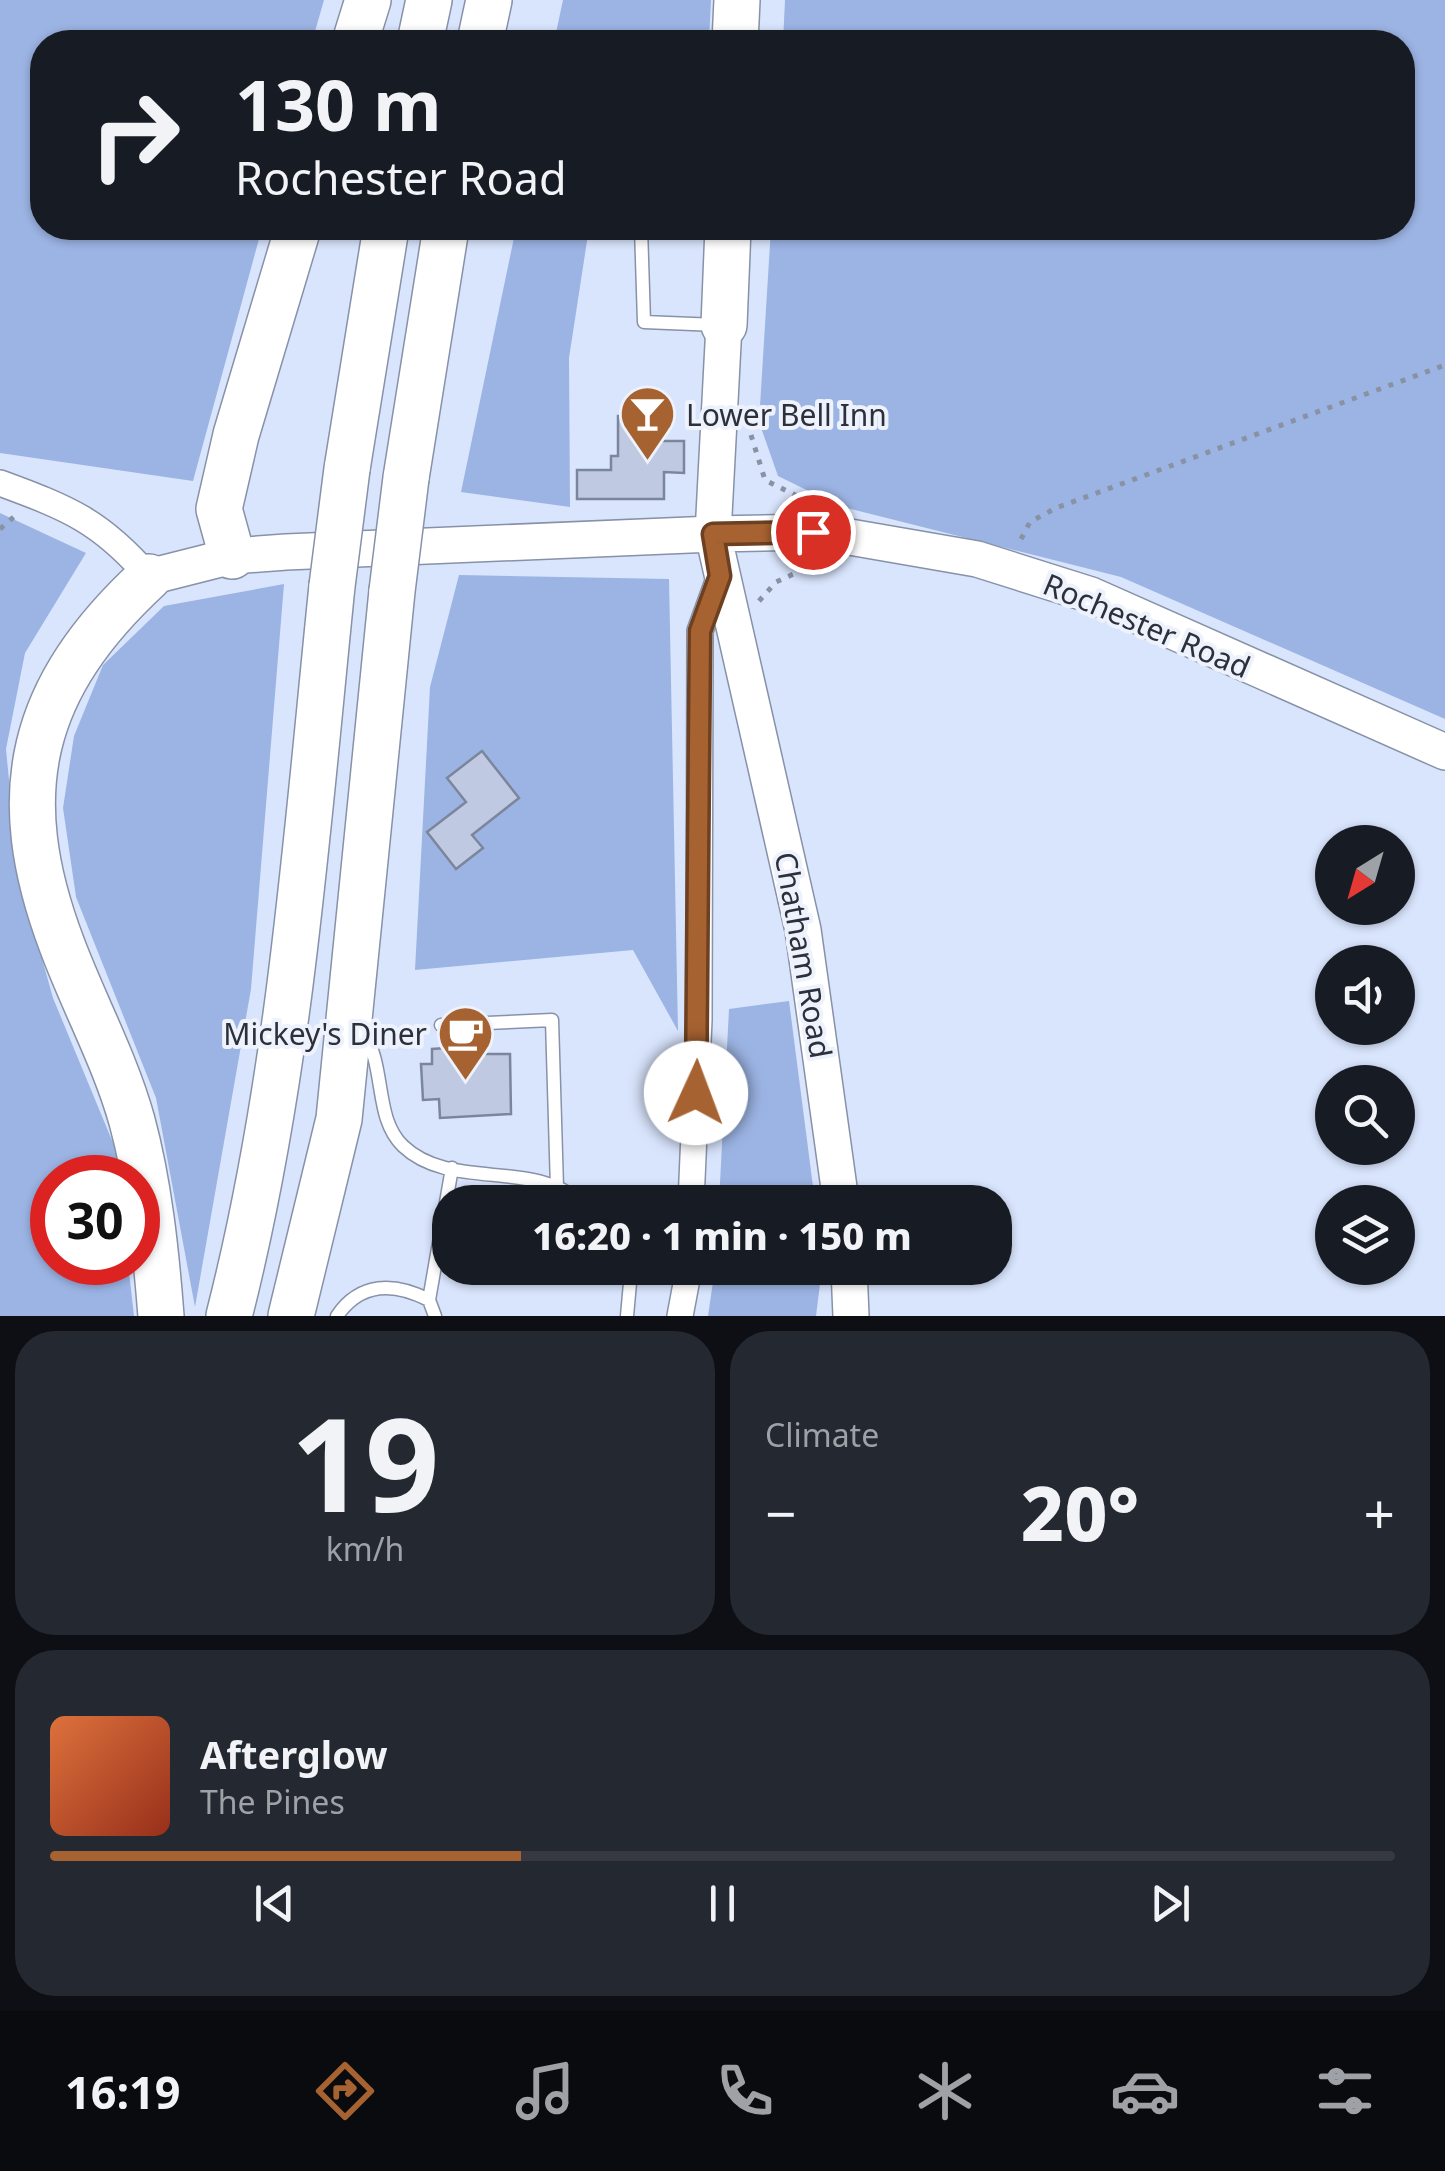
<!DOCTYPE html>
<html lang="en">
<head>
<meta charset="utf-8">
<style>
	:root { --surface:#171b24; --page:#242831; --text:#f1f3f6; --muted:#9ea1a6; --line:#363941; --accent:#a66231 }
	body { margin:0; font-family:"Noto Sans",sans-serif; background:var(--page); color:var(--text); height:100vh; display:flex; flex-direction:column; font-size:38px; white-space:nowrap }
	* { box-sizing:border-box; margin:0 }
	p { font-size:32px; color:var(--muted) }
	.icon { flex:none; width:55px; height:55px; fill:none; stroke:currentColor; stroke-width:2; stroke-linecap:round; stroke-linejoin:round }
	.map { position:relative; height:1316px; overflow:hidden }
	.drawer { display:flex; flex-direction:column; gap:15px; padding:15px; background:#0d0f14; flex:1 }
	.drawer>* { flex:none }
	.top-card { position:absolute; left:30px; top:30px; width:1385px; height:210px; border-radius:40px; box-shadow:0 2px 8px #0004; background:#171b24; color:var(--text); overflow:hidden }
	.needle { width:65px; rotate:217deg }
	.tools { position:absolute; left:1315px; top:825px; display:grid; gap:20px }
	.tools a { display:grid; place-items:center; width:100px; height:100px; border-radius:50%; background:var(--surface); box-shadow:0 2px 8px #0004; font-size:50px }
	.speed { position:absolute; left:30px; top:1155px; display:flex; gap:20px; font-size:50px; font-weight:700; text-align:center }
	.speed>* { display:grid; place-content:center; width:130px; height:130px; border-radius:50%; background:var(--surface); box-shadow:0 2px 8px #0004; line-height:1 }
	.speed .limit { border:15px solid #d22; background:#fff; color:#111 }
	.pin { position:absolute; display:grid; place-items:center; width:85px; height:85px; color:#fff; margin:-42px; border:5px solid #fff; border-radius:50%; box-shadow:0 2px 10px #0007 }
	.me { position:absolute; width:110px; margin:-55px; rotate:2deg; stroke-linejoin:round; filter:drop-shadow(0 0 8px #0008) }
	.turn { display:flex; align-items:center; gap:35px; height:210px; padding:0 40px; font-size:45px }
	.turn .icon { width:130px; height:130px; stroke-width:2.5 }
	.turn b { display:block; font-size:70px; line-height:85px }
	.big { font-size:75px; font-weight:800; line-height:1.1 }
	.drawer .card { flex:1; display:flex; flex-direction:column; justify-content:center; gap:15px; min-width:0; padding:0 35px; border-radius:40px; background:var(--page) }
	.drawer .dial { align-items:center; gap:0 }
	.dial b { font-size:130px; line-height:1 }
	.song { display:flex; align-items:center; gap:30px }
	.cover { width:120px; height:120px; border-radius:15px; background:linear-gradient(135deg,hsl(20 70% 55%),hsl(10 70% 35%)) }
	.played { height:10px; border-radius:5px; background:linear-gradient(90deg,var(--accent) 35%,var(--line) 35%) }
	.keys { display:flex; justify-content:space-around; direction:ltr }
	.heat { display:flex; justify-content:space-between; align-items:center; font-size:55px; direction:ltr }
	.drawer .tiles { flex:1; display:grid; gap:15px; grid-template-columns:1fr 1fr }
	.card:last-child { grid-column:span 2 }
	.trip { position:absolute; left:432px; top:1185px; width:580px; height:100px; border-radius:40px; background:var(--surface); box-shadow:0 2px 8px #0004; font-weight:800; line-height:100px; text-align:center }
	.dock { display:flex; height:160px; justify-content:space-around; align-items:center; background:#090b0e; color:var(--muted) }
	.dock .icon { width:70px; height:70px }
	.dock .current { color:var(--accent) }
	.dock b { font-size:45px; color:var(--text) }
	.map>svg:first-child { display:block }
	.green { fill:#9cb4e4; fill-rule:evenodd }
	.building { fill:#bfcae2; stroke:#7b869c; stroke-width:2.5 }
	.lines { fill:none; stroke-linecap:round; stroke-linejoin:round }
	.lane-casing { stroke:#8792a8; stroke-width:15 }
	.street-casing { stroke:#8792a8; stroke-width:28 }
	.secondary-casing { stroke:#8792a8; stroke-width:38 }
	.highway-casing { stroke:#8792a8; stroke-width:48 }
	.path { stroke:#8992a3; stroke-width:5; stroke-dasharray:5 8; stroke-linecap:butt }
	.lane { stroke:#fff; stroke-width:12 }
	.street { stroke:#fff; stroke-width:25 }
	.secondary { stroke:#fff; stroke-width:35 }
	.highway { stroke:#fff; stroke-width:45 }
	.highway-bridge-casing { stroke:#8792a8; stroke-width:48; stroke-linecap:butt }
	.highway-bridge { stroke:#fff; stroke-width:45 }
	.route-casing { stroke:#6c4020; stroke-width:25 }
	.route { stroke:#a66231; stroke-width:18 }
	.labels { text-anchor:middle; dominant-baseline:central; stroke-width:8; stroke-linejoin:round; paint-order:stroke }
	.poi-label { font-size:30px; fill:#2c303a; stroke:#edf2fc; text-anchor:start }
	.street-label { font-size:30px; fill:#2c303a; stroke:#edf2fc }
</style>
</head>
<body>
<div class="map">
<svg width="1445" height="1316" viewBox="0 0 1445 1316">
	<rect width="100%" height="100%" fill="#d9e5fd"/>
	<path class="green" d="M0,0H324L312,42H42V228H262L193,481L0,453Z
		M563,0H711L709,42H554Z
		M785,0H1445V719L1121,577L839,506L778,476L759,422L771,228H1402V42H783Z
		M516,228H589L569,358L570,507L461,492Z
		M0,513L86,553L25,653L6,749L18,873L53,998L116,1150L119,1177L52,1178V1262L128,1263L134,1316H0Z
		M459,575L669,579L678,1031L633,950L415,970L430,687ZM482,751L518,798L472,835L483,848L456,869L427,832L466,802L447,778Z
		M284,584L251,989L195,1307L156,1098L76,897L63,808L74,736L103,665L164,606Z
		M789,1001L815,1202H719L729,1009Z
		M715,1268H822L816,1316H708Z"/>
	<path class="building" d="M618,416H663V441H684V473L664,472V499H577V470H611V456H618Z
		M482,751L519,798L472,835L483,848L456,869L427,832L466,802L447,778Z
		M461,1047L462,1054H510L511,1114L440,1118L439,1099L423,1100L421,1064H432V1049Z"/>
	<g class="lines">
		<defs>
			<path id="lane" d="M641,228L644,322L717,325
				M441,1025L552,1020L557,1188
				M362,1030C387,1066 373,1117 403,1146C450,1191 534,1159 580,1202
				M625,1268L630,1283L627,1316
				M429,1300L452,1168
				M337,1316C360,1282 394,1282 429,1300L435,1316"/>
			<path id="street" d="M0,483C68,508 101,521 149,577
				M691,1202L699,1020L700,631L720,576
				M680,1316L689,1268"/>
			<path id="secondary" d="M724,325L713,534L803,930L841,1202
				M149,577L232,556L286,552L713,534L813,532L844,536L977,559L1091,595L1445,752
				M849,1268L851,1316"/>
			<path id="highway" d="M355,42L368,0
				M420,42L429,0
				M480,42L489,0
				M735,42L737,0
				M724,325L728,228
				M347,469L386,228
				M406,478L446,228
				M232,556L219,509L236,435L298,228
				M149,577C30,687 4,792 62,945C84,1004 115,1060 132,1121C149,1184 156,1251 161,1316
				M229,1316C290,1078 307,829 332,586
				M291,1316L339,1119L392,591"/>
		</defs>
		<use href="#lane" class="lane-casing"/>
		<use href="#street" class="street-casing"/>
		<use href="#secondary" class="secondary-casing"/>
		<use href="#highway" class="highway-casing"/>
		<path class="path" d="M751,435L765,480L803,499
			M0,529L16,515
			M1021,539L1030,522L1056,508L1445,365
			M759,601L776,582L809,567L810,560"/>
		<use href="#lane" class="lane"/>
		<use href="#street" class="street"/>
		<use href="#secondary" class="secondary"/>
		<use href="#highway" class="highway"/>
		<defs>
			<path id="highway-bridge" d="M332,586L347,469
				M392,591L406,478"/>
		</defs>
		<use href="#highway-bridge" class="highway-bridge-casing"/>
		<use href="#highway-bridge" class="highway-bridge"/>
	</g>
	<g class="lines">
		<defs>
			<path id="route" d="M696,1093L700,631L720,576L713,534L813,532"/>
		</defs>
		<use href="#route" class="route-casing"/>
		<use href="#route" class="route"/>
	</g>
	<defs>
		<symbol id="bar-pin" viewBox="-11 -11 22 30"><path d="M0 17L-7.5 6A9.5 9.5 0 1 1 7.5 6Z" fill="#a66231" stroke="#edf2fc"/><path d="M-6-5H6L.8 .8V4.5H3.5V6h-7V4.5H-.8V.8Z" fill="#fff"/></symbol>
		<symbol id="cafe-pin" viewBox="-11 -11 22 30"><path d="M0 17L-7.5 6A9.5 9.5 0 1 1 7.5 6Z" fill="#a66231" stroke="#edf2fc"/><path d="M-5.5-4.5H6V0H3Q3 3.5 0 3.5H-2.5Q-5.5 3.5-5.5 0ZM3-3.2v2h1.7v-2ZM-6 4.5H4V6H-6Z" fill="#fff"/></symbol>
	</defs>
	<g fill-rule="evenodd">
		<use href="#bar-pin" x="616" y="382" width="63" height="86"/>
		<use href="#cafe-pin" x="434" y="1002" width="63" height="86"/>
	</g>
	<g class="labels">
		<g class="poi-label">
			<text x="686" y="414">Lower Bell Inn</text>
			<text x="427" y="1033" text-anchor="end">Mickey's Diner</text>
		</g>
		<g class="street-label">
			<text transform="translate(1147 625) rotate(23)">Rochester Road</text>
			<text transform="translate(804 955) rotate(80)">Chatham Road</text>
		</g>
	</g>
</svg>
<div class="tools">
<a><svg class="needle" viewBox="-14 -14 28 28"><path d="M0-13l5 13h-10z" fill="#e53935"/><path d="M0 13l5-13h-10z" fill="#9ea1a6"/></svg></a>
<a><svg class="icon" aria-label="sound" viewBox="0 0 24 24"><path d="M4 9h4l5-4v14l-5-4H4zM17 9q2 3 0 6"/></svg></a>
<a><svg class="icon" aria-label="search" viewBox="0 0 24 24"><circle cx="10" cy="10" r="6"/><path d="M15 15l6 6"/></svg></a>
<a><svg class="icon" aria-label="layers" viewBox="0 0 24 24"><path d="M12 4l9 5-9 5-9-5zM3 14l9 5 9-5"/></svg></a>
</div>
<div class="speed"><div class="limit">30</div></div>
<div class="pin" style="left:813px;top:532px;background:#d93025"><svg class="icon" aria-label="arrive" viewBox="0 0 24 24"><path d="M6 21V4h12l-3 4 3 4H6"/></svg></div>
<svg class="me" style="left:696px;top:1093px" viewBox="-20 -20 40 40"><circle r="19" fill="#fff"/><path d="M0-13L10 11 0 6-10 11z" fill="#a66231"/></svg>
<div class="trip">16:20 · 1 min · 150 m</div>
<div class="top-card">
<div class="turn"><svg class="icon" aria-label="right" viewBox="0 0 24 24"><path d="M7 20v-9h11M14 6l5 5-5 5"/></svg><div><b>130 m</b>Rochester Road</div></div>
</div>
</div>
<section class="drawer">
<div class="tiles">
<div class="card dial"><b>19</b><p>km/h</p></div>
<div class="card"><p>Climate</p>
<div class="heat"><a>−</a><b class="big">20°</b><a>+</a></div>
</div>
<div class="card">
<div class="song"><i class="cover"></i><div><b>Afterglow</b><p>The Pines</p></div></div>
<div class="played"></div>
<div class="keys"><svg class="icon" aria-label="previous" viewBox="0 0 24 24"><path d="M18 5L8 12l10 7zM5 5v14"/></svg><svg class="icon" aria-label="pause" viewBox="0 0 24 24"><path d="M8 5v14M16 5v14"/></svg><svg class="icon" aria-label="next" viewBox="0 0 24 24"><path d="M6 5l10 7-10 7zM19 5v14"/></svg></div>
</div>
</div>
</section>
<nav class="dock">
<b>16:19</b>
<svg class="icon current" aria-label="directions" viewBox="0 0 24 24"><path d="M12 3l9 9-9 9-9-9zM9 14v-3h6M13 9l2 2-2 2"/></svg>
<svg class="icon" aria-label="music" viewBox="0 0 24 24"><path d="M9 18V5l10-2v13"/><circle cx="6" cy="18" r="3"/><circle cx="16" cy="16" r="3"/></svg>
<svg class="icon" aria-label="phone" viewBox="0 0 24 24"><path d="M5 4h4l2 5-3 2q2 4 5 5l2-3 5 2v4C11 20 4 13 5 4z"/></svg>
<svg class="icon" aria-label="climate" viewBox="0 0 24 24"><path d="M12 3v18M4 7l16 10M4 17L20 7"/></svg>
<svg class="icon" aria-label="car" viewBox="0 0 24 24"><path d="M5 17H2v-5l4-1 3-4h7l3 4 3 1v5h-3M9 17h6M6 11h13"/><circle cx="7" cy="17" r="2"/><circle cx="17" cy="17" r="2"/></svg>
<svg class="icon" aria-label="filters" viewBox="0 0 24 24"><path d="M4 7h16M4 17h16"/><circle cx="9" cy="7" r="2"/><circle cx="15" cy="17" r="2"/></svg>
</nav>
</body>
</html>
